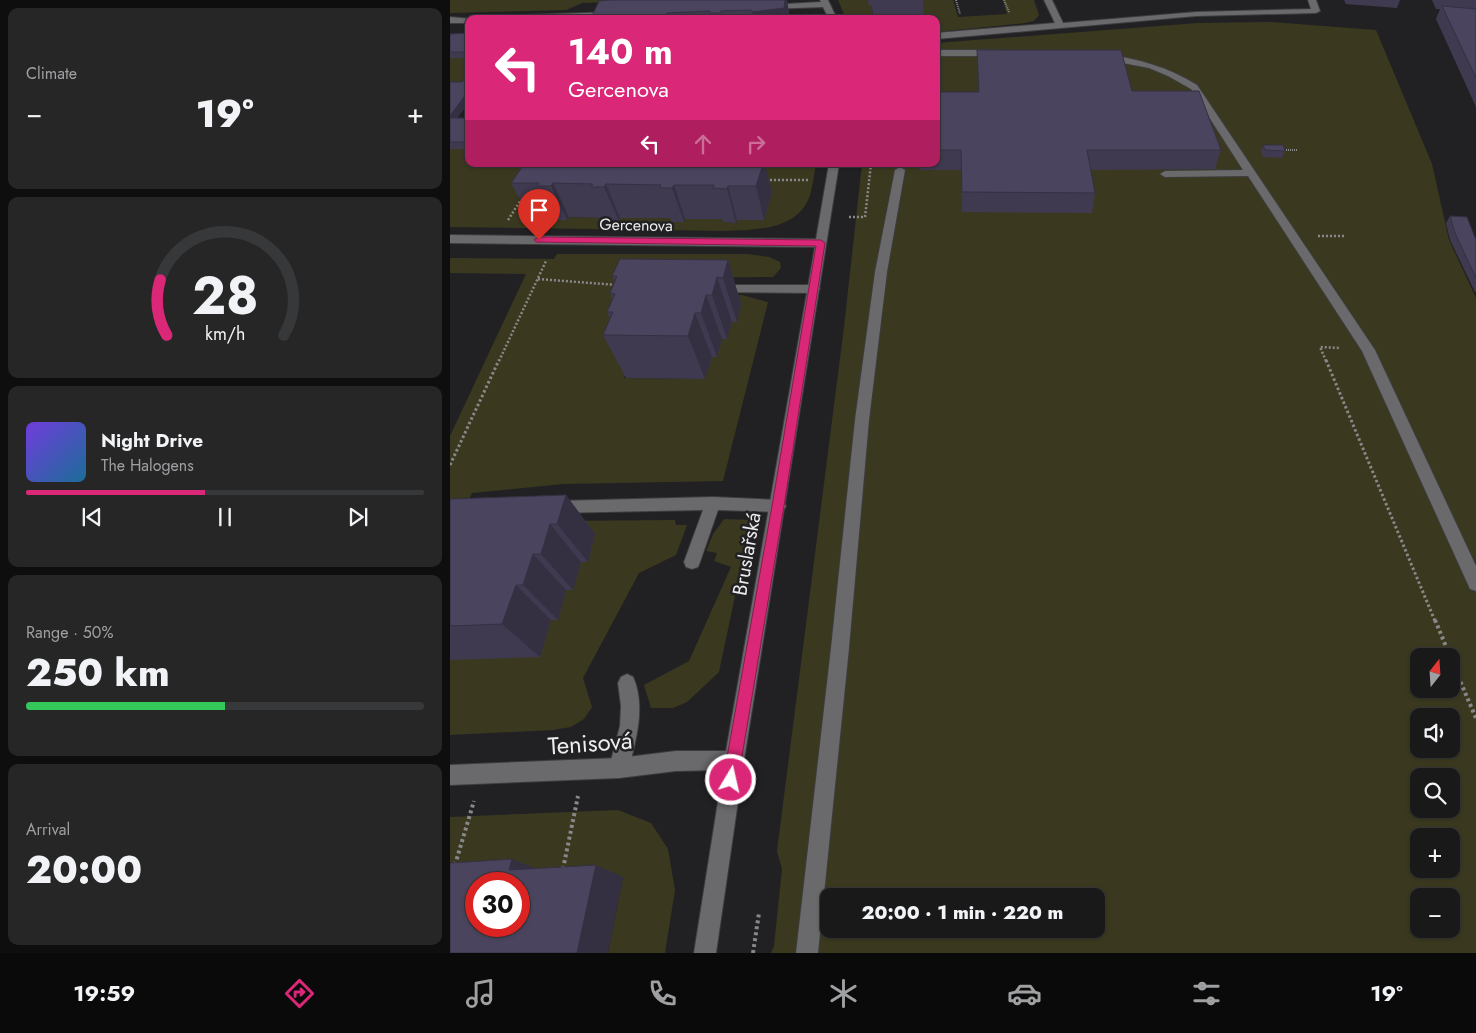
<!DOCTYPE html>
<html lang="en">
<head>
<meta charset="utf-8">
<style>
	:root { --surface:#19191a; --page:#262627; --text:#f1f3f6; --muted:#9fa0a2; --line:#373839; --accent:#db2777 }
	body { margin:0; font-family:Jost,sans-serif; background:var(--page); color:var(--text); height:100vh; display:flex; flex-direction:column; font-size:19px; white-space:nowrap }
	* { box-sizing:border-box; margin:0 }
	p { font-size:16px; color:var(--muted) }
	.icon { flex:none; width:28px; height:28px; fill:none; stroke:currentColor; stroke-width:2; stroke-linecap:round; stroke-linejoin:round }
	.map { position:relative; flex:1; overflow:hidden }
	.side { display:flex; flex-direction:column; gap:8px; padding:8px; background:#0e0e0e; width:450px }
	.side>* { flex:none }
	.top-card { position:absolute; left:15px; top:15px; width:475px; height:152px; border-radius:10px; box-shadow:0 1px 4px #0004,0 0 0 1px var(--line); background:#db2777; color:#fff; overflow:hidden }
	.needle { width:32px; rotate:17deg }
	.controls { position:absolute; left:960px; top:648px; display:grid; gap:10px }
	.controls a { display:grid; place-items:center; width:50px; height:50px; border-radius:10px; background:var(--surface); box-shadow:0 1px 4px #0004,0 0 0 1px var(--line); font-size:25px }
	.speed { position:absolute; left:15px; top:872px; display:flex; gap:10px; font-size:25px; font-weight:700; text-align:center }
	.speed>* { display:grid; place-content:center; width:65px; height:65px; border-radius:50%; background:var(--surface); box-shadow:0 1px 4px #0004,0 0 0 1px var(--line); line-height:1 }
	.speed .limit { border:8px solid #d22; background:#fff; color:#111 }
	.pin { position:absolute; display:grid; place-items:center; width:42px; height:42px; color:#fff; margin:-51px -21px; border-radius:50% 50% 50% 0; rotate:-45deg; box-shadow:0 0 5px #0007 }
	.pin .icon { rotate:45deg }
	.me { position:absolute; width:55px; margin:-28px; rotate:9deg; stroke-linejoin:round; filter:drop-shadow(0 0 4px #0008) }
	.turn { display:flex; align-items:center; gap:18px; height:105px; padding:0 20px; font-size:22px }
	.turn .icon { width:65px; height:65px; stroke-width:2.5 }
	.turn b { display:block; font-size:35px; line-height:42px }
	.lanes { display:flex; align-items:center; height:48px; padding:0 20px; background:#0003; justify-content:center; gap:25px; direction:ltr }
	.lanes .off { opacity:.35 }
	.big { font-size:38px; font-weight:800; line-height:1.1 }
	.side .widget { flex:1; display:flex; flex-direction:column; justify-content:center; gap:8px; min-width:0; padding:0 18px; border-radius:10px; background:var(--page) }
	.side .dial { align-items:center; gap:0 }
	.dial svg { height:130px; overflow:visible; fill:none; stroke:var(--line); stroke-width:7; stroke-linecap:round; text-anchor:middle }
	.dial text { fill:var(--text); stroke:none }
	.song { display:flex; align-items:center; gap:15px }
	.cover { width:60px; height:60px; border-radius:8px; background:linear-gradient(135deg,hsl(260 70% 55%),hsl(200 70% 35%)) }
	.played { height:5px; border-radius:2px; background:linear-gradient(90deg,var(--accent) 45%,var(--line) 45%) }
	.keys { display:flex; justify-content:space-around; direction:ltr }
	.heat { display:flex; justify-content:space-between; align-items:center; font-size:28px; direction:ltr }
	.charge { height:8px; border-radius:4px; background:linear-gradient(90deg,#34c759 50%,var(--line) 0) }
	.trip { position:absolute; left:370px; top:888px; width:285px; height:50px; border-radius:10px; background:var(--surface); box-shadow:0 1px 4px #0004,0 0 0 1px var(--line); font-weight:800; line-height:50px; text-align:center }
	.tab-bar { display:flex; height:80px; justify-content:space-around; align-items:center; background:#0a0a0a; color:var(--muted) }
	.tab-bar .icon { width:35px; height:35px }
	.tab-bar .on { color:var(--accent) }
	.tab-bar b { font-size:22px; color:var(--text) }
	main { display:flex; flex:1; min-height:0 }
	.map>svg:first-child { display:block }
	.green { fill:#3a391f; fill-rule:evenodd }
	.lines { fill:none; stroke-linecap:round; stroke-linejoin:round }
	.lane-casing { stroke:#3d3c3e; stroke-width:2 }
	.street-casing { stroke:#3d3c3e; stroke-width:2 }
	.path-far3 { stroke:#88888a; stroke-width:2; stroke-dasharray:1 1; stroke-linecap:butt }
	.path-far2 { stroke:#88888a; stroke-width:2.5; stroke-dasharray:2 2; stroke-linecap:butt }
	.path-far1 { stroke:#88888a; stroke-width:3; stroke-dasharray:2.5 2.5; stroke-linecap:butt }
	.path { stroke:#88888a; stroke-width:4; stroke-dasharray:3 3; stroke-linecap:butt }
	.lane { fill:#6a6a6d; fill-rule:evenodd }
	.street { fill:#6a6a6d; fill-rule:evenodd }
	.wall { fill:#403a51 }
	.shaded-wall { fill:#343042 }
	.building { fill:#4a445e; stroke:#343042; fill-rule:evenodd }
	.route { fill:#db2777; stroke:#8e194d }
	.labels { text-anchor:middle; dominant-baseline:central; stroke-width:5; stroke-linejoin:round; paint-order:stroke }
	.far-street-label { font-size:16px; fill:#edecee; stroke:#212123 }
	.street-label { font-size:20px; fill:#edecee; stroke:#212123 }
	.near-street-label { font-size:24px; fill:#edecee; stroke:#212123 }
</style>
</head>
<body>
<main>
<section class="side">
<div class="widget"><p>Climate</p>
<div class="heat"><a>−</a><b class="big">19°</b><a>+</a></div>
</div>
<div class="widget dial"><svg viewBox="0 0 100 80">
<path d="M14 69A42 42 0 1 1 86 69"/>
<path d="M14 69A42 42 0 0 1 10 35" stroke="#db2777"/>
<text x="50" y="56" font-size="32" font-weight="700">28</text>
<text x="50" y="72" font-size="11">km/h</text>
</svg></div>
<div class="widget">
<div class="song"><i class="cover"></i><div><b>Night Drive</b><p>The Halogens</p></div></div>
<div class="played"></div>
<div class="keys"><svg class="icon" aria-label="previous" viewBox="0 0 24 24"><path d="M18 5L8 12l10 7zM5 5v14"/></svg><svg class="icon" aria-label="pause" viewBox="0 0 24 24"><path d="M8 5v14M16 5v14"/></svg><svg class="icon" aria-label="next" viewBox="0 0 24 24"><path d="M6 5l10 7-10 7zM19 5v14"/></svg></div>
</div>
<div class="widget"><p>Range · 50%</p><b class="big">250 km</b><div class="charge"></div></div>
<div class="widget"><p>Arrival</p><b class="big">20:00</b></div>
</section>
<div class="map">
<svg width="1026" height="953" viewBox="0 0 1026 953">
	<rect width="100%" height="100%" fill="#212123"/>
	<path class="green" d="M0,0H214L132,3L116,10L0,13Z
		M388,0H418L422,6L423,19H396Z
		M466,0H503L508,17L557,14L553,0H584L589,15L584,21L575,23L486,32V19H473Z
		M821,22L926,30L982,164L999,240L1026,298V953H321L324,946L332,869L327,851L394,327L412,164H486V43L748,23ZM969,656H1001V689H969ZM969,716H1001V749H969ZM969,776H1001V809H969ZM969,836H1001V869H969ZM379,896H646V929H379ZM969,896H1001V929H969Z
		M0,58H19V84L0,89Z
		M0,149H19V164H366C364,174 363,185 360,195C349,230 305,230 275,231L0,227ZM322,194L287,220L286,223L274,222V219H235L234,222H222L223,218H170L169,221L157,218L119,217L117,220H105L106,217Z
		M107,254H297L319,257L330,262L331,268L323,277L198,278L182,356L174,378L253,379L260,357L280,322H285L289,305L248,297L292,295L318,302L273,481L113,484L22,493L2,538L0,583V436L76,274L0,273V258L104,259Z
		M274,519L301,520L269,672L237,702L223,708H201L194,685L239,661L281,567L264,561L267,553L256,551L263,534Z
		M225,520L226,525H237L226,555L189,573L133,678L142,707L134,719L121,727L103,730L0,735V660L99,620L129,562H135L143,534L106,521Z
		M168,810L201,823L218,849L225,890L215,953H158L173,877L95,872L0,885V817Z"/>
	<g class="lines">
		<defs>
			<path id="lane" d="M594,0H602L613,23L746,12L861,9L858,0H866L870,11L866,13L746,16L486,39V33L605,23Z
				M486,50H547L551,53L547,56H486Z
				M655,54C689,59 718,67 747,85L925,350L1026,566V591L1020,589L912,351L798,176L715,177L710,174L715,171L793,170L741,89L718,76L699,68L652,59L651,57Z
				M450,167L455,170L437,272L419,420L399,648L368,953H346L381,648L405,420L425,272L445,170Z
				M266,285H364L370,289L364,293L262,292L260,289Z
				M263,497L328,500L333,501L336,506L333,511L328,512L268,510L250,562L248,567L242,569L236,567L234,562L253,510L105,513L100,512L97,507L100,502L105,501Z
				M177,674L183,677C196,706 186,739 179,768L176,775L169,778L162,775L159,768L170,726L171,706L168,683L171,677Z"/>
			<path id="street" d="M370,0H378L387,19H379L373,7L318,9L314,7L318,5L371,2Z
				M163,12L167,15L166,17L43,19L47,16Z
				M0,17L22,19H19V23H0Z
				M379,164H389L294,760L266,953H244L273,770L226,771L169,778L0,785V765L169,758L226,751H276L365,247L0,243V235L366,239Z"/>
		</defs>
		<use href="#lane" class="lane-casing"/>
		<use href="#street" class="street-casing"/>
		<path class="path-far3" d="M506,0L510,14
			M554,0L559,12
			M401,18L423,16
			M830,150H847"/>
		<path class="path-far2" d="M316,180H360
			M399,217H415L421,164
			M58,220L72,198
			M868,236H894
			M88,279L167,285
			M49,361L96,261
			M876,361L870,347L890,348"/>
		<path class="path-far1" d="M876,360L985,621
			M0,465L49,360"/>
		<path class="path" d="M985,620L1000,656
			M1001,660L1026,718
			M5,865L24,801
			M113,869L128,796
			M303,953L309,913"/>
		<use href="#lane" class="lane"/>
		<use href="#street" class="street"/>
	</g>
	<path class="wall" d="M161,0H337L340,19H143L142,16Z
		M418,0H473L474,19H423L422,6H419Z
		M894,0H950L947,8L896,4Z
		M982,0H1026V107L986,19L990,9H986Z
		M19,33V58H0V34Z
		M527,50L682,91L771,150L765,169L641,170L645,193L642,213L512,212L511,170H470V164H486V92H528Z
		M19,72V102L7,118H19V149H0V82H12Z
		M813,145L835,151L832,158L813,157L811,152Z
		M74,164H315L322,193L314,220H287L286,223L273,222L272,219H235L234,222H222L220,218H170L169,221H156L155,218L119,217L117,220H105L103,217L79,216L61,183Z
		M1000,216L1026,240V292H1025L1000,240L996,223Z
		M278,260L291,304L287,322H282L277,339H272L267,357H262L255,379L176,378L153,335L160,318L157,312L162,299L160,293L165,282L162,276Z
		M116,495L145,534L138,562H131L123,590H116L108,620H101L90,657L0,660V499Z"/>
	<path class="shaded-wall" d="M335,0H337L340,19H303L302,12Z
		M19,90V102L2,125L0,122V116Z
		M313,164H315L322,193L314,220L306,186Z
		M103,183L119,217L117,220L101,186Z
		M156,184L170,218L169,221L154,187Z
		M224,185L235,219L234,222L222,188Z
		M278,186L287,220L286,223L277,189Z
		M278,260L291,304L287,322L273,278Z
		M267,277L282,322L277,339L262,295Z
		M256,295L272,339L267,357L251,313Z
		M245,313L262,357L255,379L238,336Z
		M116,495L145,534L138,562L107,524Z
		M100,524L131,562L123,590L91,554Z
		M83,554L116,590L108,620L73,585Z
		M66,585L101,620L90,657L52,624Z
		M62,859L95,872L59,870Z
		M146,865L173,877L158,953H127Z"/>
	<path class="building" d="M161,0H335L334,8L302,12V10L271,11L270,13H260V11L217,13V15H175L174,17H163L164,15L142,16L149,1Z
		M992,6L1026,9V78Z
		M19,33V52H0V34Z
		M527,50H671L682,91H749L771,150H637L645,193L512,192L511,150H486V92H529Z
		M19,72V90L0,116V82H12Z
		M0,118H19V142H0Z
		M813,145H833L835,151L815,150Z
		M74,164H313L306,186H278L277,189L263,188L264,185H224L222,188H209L211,185L156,184L154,187H141L143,184L103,183L101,186H87L89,183H61Z
		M1000,216L1017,217L1026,240V278L1005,233Z
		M170,259L278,260L273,278L267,277L262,295H256L251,313H245L238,336L153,335L163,312H157L165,294L160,293L167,276H162Z
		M116,495L107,524H100L91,554H83L73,585H66L52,624L0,626V499Z
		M62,859L59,870L146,865L127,953H0V863ZM26,884H69V926H26Z"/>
	<path class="route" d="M89,237L371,240L375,243L334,506L288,780L286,785L281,787L275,785L273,780L322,506L366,246L86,242L84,240Z"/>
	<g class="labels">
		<g class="far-street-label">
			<text transform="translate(186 225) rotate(1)">Gercenova</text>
		</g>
		<g class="street-label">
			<text transform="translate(297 554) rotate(-80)">Bruslařská</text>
		</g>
		<g class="near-street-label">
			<text transform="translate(140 743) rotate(-4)">Tenisová</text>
		</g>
	</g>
</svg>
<div class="controls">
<a><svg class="needle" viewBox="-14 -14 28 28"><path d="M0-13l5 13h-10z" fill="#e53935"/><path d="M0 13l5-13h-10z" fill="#9fa0a2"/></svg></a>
<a><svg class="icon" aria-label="sound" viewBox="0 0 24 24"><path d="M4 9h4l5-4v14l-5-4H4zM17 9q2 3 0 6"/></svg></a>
<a><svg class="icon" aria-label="search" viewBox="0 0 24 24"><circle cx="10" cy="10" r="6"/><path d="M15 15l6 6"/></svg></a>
<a>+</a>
<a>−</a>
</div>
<div class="speed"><div class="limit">30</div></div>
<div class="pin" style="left:89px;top:240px;background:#d93025"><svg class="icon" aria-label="arrive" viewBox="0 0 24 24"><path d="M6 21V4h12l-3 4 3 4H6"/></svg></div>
<svg class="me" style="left:281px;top:780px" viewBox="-20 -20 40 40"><circle r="17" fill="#db2777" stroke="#fff" stroke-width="3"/><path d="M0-11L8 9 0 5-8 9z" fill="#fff"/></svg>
<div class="trip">20:00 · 1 min · 220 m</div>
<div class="top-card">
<div class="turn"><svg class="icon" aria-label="left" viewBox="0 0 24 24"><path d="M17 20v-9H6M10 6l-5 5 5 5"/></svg><div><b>140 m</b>Gercenova</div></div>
<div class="lanes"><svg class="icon" aria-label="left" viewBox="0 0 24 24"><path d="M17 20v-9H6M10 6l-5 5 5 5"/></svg><svg class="icon off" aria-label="ahead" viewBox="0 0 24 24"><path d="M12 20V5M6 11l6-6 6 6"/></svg><svg class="icon off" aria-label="right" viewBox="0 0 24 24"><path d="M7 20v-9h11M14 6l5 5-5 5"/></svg></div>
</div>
</div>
</main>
<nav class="tab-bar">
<b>19:59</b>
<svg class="icon on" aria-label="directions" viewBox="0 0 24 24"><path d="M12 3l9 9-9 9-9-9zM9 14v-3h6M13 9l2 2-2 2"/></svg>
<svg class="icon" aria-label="music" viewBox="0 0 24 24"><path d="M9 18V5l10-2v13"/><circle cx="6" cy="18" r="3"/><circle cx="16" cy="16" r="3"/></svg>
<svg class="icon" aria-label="phone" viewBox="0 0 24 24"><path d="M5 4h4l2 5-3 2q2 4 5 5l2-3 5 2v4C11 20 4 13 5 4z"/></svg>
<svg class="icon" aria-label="climate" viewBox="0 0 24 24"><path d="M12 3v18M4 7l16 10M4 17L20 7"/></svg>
<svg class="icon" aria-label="car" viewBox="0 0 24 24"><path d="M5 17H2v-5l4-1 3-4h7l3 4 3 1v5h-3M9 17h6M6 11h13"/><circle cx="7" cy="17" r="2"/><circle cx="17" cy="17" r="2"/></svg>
<svg class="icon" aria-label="filters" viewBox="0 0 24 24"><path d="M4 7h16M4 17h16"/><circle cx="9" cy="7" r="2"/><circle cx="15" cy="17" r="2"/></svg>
<b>19°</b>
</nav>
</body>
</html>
